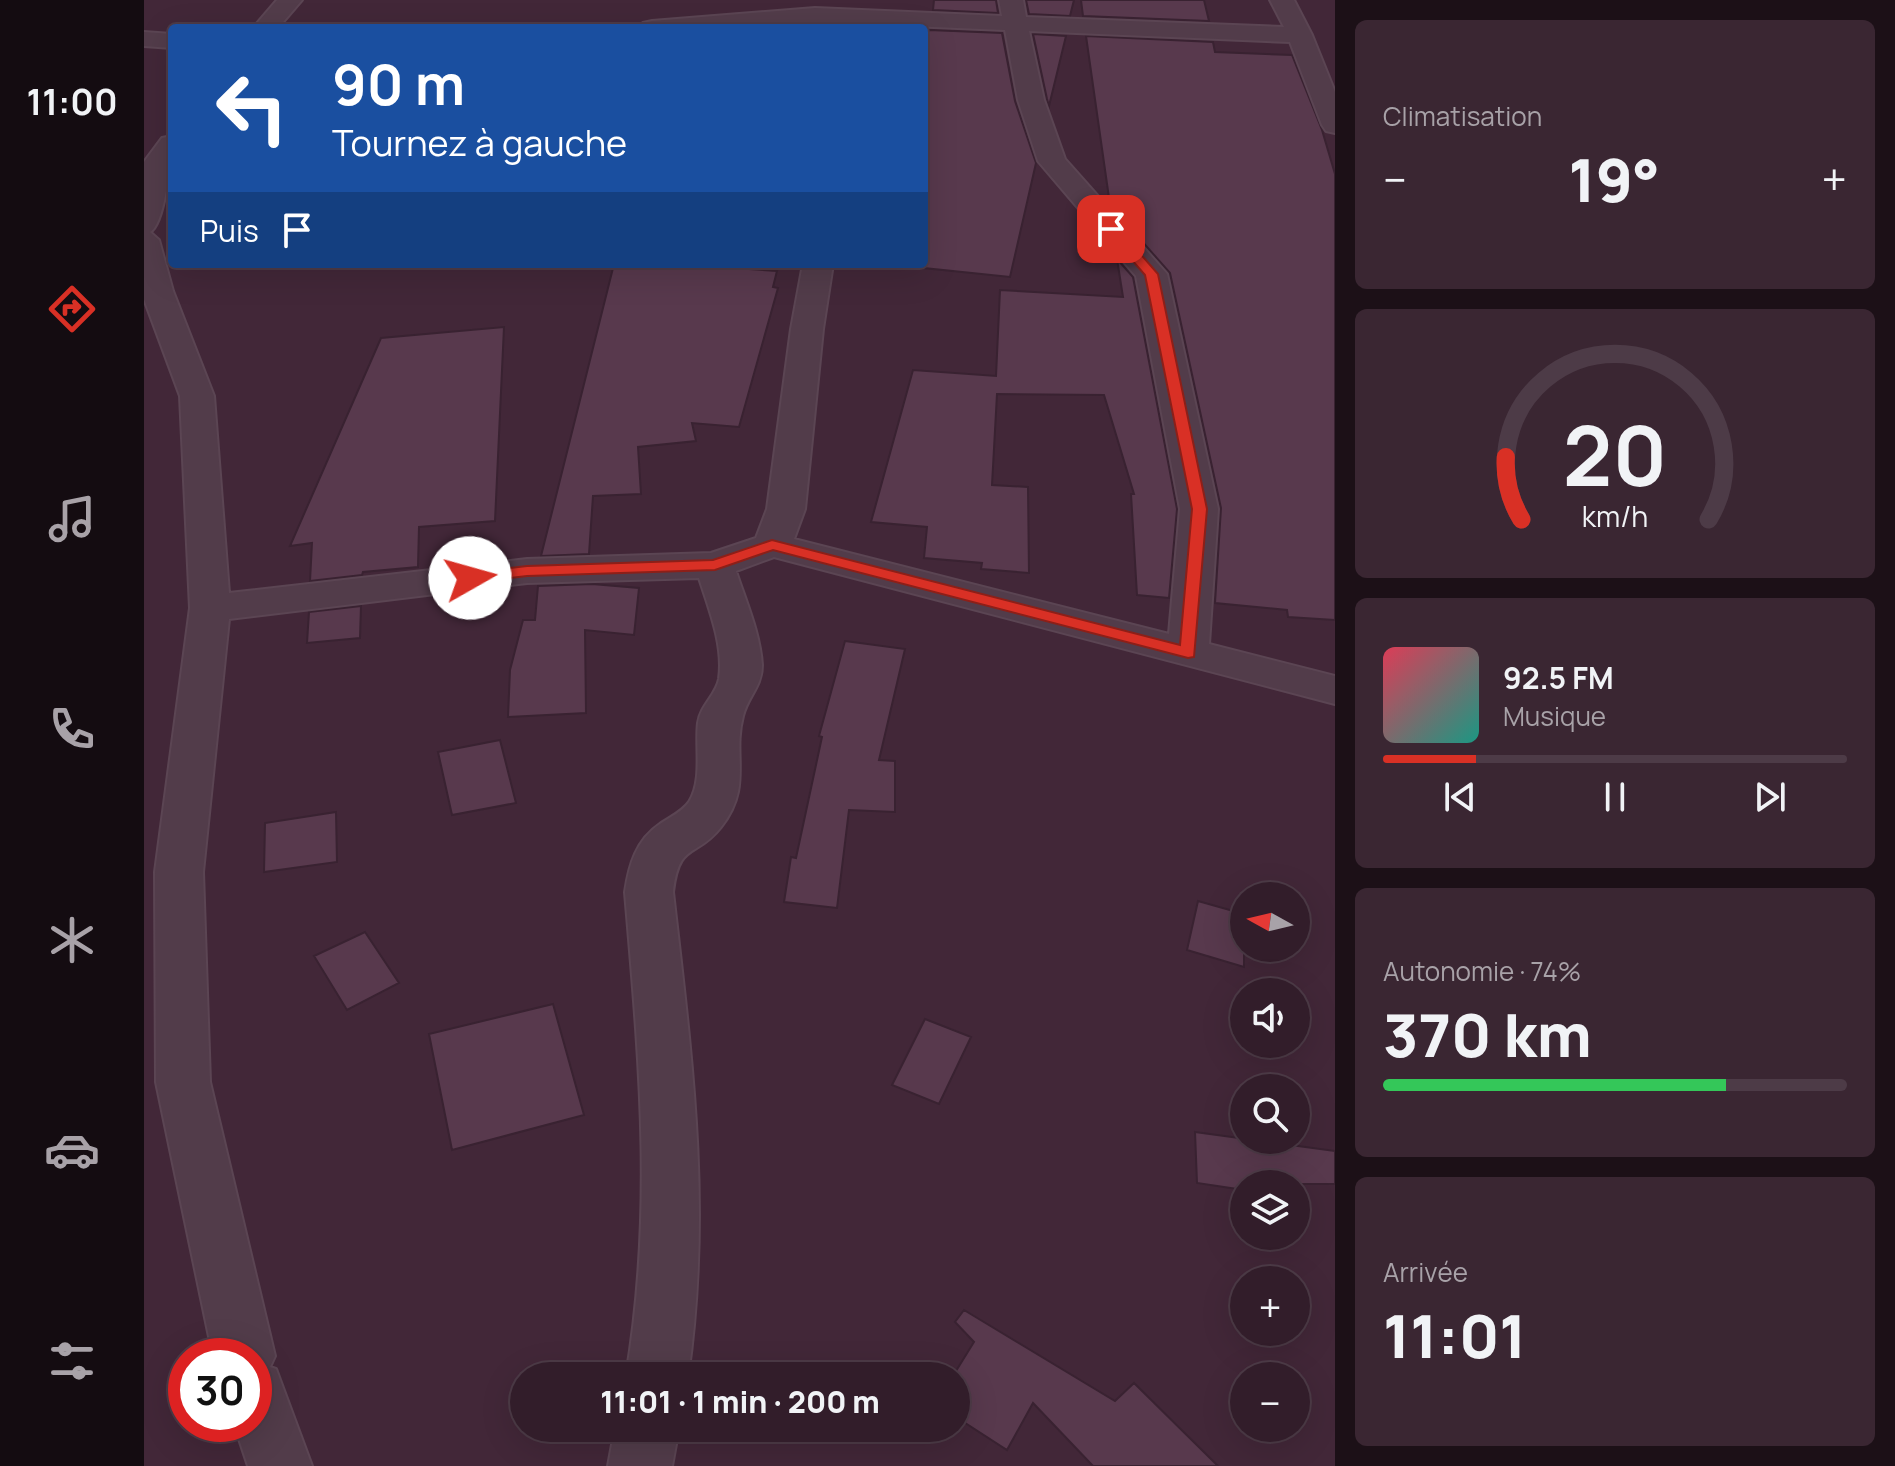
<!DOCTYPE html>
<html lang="fr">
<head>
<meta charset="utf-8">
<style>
	:root { --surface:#321d2a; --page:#3a2632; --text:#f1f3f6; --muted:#a8a2a8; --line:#4d3b47; --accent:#d93025 }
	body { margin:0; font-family:Manrope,sans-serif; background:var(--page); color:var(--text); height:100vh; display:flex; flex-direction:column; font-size:30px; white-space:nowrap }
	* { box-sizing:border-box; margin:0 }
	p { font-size:26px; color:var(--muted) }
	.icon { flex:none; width:44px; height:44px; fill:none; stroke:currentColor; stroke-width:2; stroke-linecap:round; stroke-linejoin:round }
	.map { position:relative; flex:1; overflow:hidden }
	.drawer { display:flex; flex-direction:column; gap:20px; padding:20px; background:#1c1017; width:560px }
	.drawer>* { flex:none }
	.guide { position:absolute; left:24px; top:24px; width:760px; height:244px; border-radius:8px; box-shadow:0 8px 32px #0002,0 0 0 2px var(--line); background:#1a4fa0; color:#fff; overflow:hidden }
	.needle { width:52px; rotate:278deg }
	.fabs { position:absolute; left:1086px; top:882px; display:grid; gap:16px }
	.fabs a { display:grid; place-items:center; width:80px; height:80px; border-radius:50%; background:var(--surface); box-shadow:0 8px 32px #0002,0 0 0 2px var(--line); font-size:40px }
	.speed { position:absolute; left:24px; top:1338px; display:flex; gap:16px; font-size:40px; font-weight:700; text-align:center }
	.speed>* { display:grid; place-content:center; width:104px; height:104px; border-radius:50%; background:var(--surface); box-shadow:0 8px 32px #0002,0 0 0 2px var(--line); line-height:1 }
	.speed .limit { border:12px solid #d22; background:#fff; color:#111 }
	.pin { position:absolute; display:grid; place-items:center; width:68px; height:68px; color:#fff; margin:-34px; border-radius:16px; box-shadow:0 4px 12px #0006 }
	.me { position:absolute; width:88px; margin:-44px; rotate:83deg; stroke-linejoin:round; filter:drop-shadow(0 0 6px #0008) }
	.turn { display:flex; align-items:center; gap:28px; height:168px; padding:0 32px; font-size:36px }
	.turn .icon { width:104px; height:104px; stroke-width:2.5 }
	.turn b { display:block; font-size:56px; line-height:68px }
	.then { display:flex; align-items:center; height:76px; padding:0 32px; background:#0003; gap:16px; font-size:30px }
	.big { font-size:60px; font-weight:800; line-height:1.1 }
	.drawer .tile { flex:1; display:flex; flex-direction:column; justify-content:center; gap:12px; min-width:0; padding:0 28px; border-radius:12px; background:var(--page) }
	.drawer .dial { align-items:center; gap:0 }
	.dial svg { height:208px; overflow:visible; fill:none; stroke:var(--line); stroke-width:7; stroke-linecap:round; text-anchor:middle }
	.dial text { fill:var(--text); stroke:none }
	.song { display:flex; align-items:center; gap:24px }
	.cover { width:96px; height:96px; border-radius:12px; background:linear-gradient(135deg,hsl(350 70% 55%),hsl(170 70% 35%)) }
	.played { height:8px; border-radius:4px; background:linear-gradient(90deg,var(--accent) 20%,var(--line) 20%) }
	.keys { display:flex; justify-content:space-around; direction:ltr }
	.heat { display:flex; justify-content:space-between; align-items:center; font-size:44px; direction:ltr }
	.charge { height:12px; border-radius:6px; background:linear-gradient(90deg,#34c759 74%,var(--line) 0) }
	.trip { position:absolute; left:366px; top:1362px; width:460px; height:80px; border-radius:40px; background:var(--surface); box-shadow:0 8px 32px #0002,0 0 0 2px var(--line); font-weight:800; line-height:80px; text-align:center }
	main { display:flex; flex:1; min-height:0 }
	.tabs { display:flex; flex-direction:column; width:144px; justify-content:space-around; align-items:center; background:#140c11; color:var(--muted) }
	.tabs .icon { width:56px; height:56px }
	.tabs .selected { color:var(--accent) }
	.tabs b { font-size:36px; color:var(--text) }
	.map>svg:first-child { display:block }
	.building { fill:#58394d; stroke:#392231; stroke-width:2 }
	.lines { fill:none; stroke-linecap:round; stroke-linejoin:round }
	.minor-casing { stroke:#5b4553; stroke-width:4 }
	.minor { fill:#523c4a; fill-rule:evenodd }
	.route { fill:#d93025; stroke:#8d1f18; stroke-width:2 }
</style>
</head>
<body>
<main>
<nav class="tabs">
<b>11:00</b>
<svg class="icon selected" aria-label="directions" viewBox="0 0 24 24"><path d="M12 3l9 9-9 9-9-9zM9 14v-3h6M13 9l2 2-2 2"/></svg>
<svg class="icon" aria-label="music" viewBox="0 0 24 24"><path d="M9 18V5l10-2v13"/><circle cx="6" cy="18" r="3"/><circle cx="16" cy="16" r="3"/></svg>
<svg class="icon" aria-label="phone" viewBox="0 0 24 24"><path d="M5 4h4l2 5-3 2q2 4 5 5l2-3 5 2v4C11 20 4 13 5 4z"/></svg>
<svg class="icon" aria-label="climate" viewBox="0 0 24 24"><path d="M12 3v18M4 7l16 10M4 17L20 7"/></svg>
<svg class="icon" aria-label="car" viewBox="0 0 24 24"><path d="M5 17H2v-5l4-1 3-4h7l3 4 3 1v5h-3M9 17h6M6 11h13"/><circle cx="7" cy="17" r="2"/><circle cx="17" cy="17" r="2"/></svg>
<svg class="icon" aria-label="filters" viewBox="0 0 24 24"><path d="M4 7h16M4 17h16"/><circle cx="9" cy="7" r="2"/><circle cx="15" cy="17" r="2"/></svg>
</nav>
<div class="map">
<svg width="1191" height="1466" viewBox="0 0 1191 1466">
	<rect width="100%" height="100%" fill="#422738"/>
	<path class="building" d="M790,0H852L854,13L789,10Z
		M882,0H930L926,16L885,14Z
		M937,0H1060L1065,21L939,16Z
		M785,30L858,33L871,101L892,163L866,277L780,268Z
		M889,34L922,36L905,106L903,99Z
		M942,36L1069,42L1071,52L1148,55L1178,130L1191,174V620L1144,617L1143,610L1071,603L1077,508L1026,273L966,205Z
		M973,259L989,277L1033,509L1025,598L993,595L987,494H990L960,395L853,394L848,485L884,487L885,573L837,569L838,563L780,558L783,527L727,522L769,370L852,376L856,290L979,297Z
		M470,264L545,265L633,271L629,287L634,288L595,427L548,423L552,441L494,447L497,494L449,496L445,554L397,556Z
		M360,327L351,521L275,527L274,567L219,572L218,575L166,581L168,543L146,546L237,338Z
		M448,584L495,588L490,635L441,630L442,713L364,717L366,670L379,620H391L394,586Z
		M217,606L216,638L163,643L165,612Z
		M701,641L761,649L735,760L751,761V812L705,810L693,908L640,902L647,857L652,858L678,737L675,736Z
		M356,740L372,803L308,815L294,752Z
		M192,812L193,862L120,872L121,823Z
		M1054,901L1100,914V967L1043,950Z
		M221,932L255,983L203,1010L170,956Z
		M409,1004L440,1115L308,1150L285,1034Z
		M781,1019L827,1037L795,1104L748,1085Z
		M1051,1132L1191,1151V1184H1100V1190L1053,1183Z
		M820,1310L971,1401L990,1383L1074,1466H949L889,1403L863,1450L812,1417V1371L830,1342L811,1322Z"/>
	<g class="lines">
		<defs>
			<path id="minor" d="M133,0H158L134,28H109Z
				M855,0H879L882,17L1140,27L1126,0H1150L1168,35L1191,92V133L1182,131L1178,125L1146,42L885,31L900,100L921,159L1023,274L1074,509L1065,644L1191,676V704L630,557L592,571C602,602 616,633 618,665C618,687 604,696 599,716C588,757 609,786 577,827C552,859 535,841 529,892C548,1059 568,1208 544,1376H482C510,1210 495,1058 481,892C485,865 492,840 516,824C526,817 538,812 545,802C559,780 551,747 554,723C556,706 572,695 575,679C580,646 565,609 555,578L383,583L85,619L59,872L66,1082L131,1356L126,1367L132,1369L168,1466H104L90,1424H110V1356H69L12,1082L11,872L46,608L36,396L0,299V162L18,138L28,136C28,154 21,225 6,232L15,240L29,291L70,396L85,593L383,559L567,553L612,538L623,509L647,329L659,264H689L679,329L661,509L650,539L1025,634L1036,509L992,276L894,161L874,100L861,30L671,22L598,28H496L499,23L508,21L671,8L858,16Z
				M0,32L28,34V48L0,46Z
				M471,1428H535L528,1466H464Z"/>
		</defs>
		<use href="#minor" class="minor-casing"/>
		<use href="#minor" class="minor"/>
	</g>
	<path class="route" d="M967,225L972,226L1014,274L1063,509L1050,657L1044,658L629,550L571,570L383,576L326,583L317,578L326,573L383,566L569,560L628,540L1036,645L1048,509L1001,275L961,229Z"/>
</svg>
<div class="fabs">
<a><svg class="needle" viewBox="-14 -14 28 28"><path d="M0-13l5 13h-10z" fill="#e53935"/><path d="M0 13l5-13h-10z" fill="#a8a2a8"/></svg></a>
<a><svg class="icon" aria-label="sound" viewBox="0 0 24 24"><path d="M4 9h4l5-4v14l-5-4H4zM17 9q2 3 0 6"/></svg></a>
<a><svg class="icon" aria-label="search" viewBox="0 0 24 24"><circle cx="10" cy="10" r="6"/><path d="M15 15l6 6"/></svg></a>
<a><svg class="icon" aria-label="layers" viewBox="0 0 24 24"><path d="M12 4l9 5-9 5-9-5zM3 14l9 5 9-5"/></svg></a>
<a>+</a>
<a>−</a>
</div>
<div class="speed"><div class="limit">30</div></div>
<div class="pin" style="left:967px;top:229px;background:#d93025"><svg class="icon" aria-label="arrive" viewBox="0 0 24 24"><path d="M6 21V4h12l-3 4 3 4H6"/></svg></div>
<svg class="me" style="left:326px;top:578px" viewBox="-20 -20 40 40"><circle r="19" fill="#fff"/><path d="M0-13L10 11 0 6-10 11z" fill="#d93025"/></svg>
<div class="trip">11:01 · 1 min · 200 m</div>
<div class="guide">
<div class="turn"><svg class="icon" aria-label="left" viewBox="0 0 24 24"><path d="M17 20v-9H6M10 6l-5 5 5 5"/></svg><div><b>90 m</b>Tournez à gauche</div></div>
<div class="then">Puis<svg class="icon" aria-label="arrive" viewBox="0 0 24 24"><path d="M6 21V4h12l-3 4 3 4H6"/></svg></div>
</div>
</div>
<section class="drawer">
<div class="tile"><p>Climatisation</p>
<div class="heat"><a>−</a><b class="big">19°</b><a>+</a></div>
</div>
<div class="tile dial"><svg viewBox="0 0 100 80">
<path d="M14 69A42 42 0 1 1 86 69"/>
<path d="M14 69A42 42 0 0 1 8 45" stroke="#d93025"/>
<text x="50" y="56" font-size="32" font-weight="700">20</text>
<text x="50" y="72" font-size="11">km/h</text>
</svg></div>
<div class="tile">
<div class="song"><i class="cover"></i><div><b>92.5 FM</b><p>Musique</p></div></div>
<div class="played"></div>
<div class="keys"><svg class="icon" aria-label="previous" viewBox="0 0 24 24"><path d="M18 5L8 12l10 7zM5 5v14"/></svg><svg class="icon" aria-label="pause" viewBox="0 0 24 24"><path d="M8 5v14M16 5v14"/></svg><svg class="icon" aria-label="next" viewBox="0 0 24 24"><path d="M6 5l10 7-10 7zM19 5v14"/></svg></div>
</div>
<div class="tile"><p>Autonomie · 74%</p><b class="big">370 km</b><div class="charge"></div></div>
<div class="tile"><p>Arrivée</p><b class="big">11:01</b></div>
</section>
</main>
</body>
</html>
